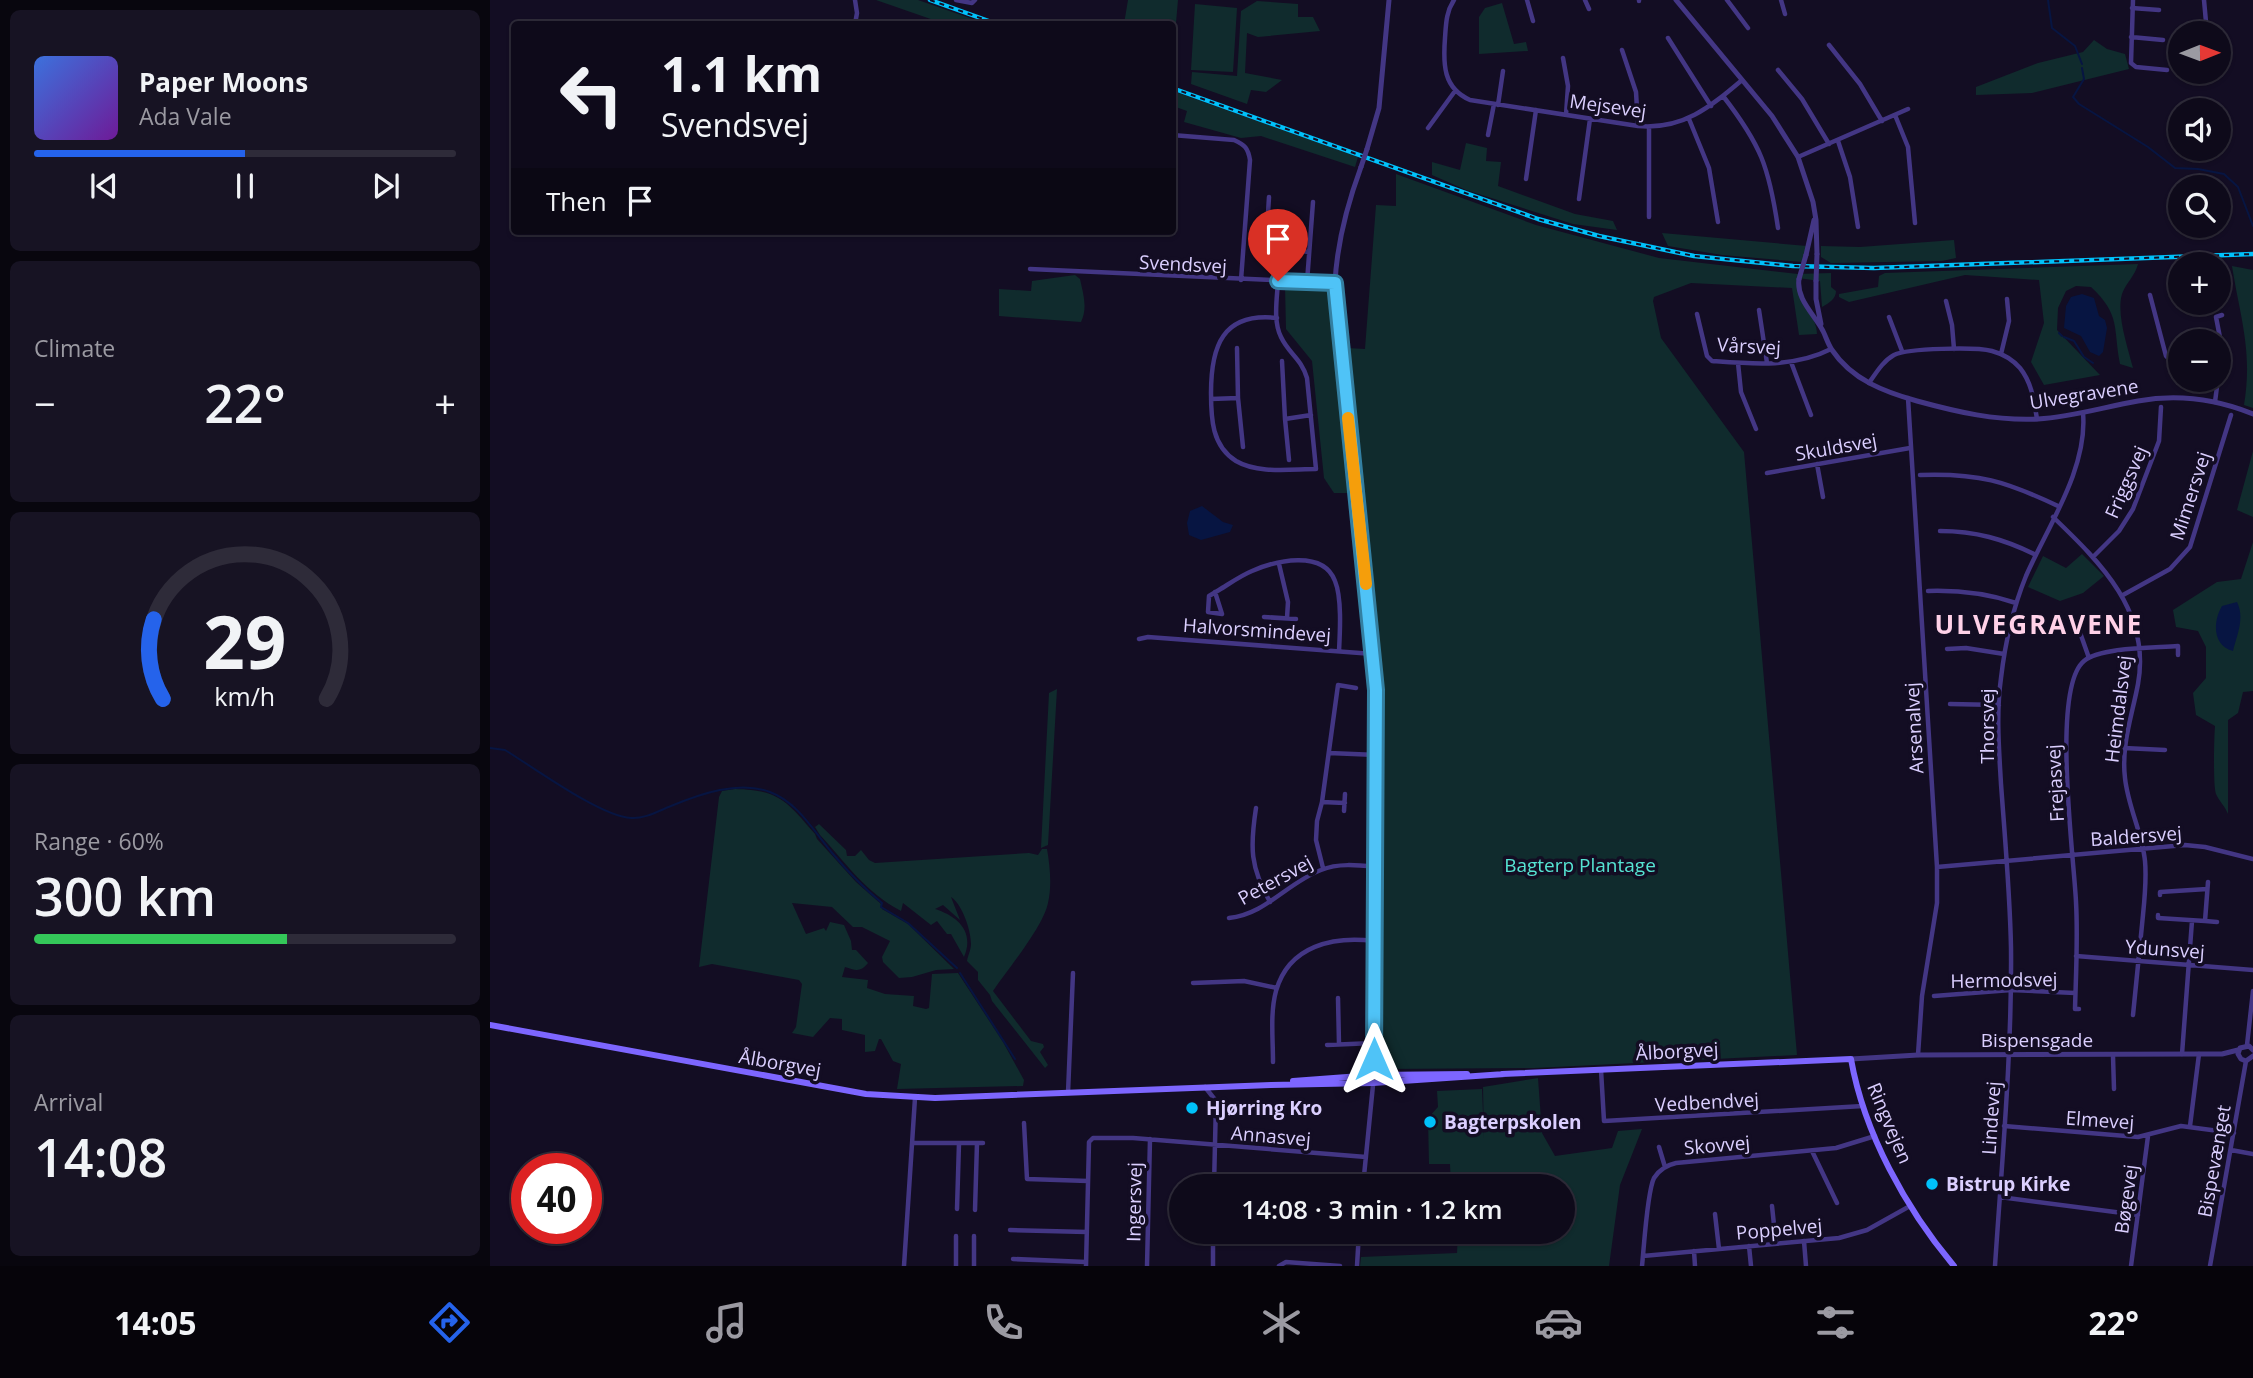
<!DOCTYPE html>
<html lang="en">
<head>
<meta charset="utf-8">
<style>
	:root { --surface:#0e0a1a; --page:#171323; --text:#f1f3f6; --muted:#9b9aa2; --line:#2e2b39; --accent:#2563eb }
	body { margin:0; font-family:"Open Sans",sans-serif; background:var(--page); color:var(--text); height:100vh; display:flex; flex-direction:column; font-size:26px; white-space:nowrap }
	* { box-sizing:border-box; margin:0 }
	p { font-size:23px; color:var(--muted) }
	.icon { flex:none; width:38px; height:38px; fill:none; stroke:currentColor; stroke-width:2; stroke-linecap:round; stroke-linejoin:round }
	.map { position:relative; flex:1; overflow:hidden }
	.details { display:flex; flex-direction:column; gap:10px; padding:10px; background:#08060e; width:490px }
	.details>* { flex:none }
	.guide { position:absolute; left:21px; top:21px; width:665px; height:214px; border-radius:7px; box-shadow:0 2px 5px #0004,0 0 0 2px var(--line); background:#0e0a1a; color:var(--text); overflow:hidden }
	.needle { width:46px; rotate:89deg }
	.fabs { position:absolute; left:1678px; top:21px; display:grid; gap:14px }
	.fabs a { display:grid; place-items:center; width:63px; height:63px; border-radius:50%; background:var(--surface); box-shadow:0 2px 5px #0004,0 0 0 2px var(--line); font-size:35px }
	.speed { position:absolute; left:21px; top:1153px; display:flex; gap:14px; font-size:35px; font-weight:700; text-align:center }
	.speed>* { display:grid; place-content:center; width:91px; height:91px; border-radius:50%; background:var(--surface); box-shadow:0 2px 5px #0004,0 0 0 2px var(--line); line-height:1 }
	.speed .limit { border:10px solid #d22; background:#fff; color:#111 }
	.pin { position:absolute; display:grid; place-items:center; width:60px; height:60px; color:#fff; margin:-72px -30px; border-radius:50% 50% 50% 0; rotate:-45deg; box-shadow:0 0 7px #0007 }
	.pin .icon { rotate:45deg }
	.me { position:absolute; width:77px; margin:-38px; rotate:0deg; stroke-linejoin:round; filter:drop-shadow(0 0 5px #0008) }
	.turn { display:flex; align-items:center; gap:24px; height:147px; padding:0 35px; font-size:32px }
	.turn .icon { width:91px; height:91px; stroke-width:2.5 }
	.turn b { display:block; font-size:49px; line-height:60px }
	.then { display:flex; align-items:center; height:66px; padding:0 35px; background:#0003; gap:14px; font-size:26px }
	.big { font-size:52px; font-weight:600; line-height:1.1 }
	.details .tile { flex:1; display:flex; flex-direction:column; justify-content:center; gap:10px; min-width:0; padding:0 24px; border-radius:10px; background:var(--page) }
	.details .dial { align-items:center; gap:0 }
	.dial svg { height:182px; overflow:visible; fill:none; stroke:var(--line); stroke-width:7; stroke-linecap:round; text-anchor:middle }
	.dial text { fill:var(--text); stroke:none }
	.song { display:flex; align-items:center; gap:21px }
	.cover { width:84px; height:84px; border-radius:10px; background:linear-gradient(135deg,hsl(220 70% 55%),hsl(280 70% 35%)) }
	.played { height:7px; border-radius:4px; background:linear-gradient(90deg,var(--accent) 50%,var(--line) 50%) }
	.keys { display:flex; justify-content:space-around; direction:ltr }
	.heat { display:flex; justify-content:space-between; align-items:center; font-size:38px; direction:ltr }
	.charge { height:10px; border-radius:5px; background:linear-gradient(90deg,#34c759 60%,var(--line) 0) }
	.trip { position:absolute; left:679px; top:1174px; width:406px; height:70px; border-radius:35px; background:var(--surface); box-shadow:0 2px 5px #0004,0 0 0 2px var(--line); font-weight:600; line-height:70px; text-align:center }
	.dock { display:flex; height:112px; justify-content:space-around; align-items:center; background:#06040a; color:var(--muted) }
	.dock .icon { width:49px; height:49px }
	.dock .on { color:var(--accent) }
	.dock b { font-size:32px; color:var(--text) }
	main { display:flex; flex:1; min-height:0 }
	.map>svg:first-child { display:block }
	.green { fill:#102b2d }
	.water { fill:#071542 }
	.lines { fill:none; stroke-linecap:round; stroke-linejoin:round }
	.stream { stroke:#071542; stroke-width:2 }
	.minor { stroke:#433684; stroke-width:4.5 }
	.tertiary { stroke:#433684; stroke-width:5 }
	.secondary { stroke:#7d66ff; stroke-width:6 }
	.rail-casing { stroke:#00c1fa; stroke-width:4.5 }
	.rail { stroke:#130d23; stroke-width:2; stroke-dasharray:5; stroke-linecap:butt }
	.tertiary-bridge { stroke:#433684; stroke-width:5 }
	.route-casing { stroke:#337fa1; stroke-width:18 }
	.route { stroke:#4fc3f7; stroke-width:12 }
	.slow { stroke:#f59e0b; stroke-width:12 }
	.poi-dot { fill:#00c1fa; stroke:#130d23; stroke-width:2.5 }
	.labels { text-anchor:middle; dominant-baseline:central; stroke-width:7; stroke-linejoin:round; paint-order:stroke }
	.street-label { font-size:19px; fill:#dbcfff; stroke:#130d23 }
	.park-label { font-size:19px; fill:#56e4d3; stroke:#130d23 }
	.poi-label { font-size:19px; font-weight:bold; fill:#dbcfff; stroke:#130d23; text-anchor:start }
	.district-label { font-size:26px; font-weight:bold; letter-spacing:2px; fill:#ffd1e8; stroke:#130d23 }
</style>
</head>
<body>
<main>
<section class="details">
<div class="tile">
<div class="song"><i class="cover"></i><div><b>Paper Moons</b><p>Ada Vale</p></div></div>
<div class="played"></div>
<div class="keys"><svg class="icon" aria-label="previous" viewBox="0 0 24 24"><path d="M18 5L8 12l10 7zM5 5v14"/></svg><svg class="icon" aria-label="pause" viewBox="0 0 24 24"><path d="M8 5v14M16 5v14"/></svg><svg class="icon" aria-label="next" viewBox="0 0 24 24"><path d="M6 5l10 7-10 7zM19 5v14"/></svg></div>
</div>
<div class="tile"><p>Climate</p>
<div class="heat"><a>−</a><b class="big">22°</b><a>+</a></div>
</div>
<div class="tile dial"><svg viewBox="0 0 100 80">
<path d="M14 69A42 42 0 1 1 86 69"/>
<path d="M14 69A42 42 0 0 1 10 34" stroke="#2563eb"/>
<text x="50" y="56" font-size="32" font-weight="700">29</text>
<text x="50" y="72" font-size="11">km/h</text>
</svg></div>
<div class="tile"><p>Range · 60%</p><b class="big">300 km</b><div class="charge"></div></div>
<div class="tile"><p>Arrival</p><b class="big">14:08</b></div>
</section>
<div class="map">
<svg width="1763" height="1266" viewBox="0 0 1763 1266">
	<rect width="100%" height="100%" fill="#130d23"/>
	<path class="green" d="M386,0H428L497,24H455Z
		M638,0H688L684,46H683L682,24H634Z
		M767,1L808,4V17H823L830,31L768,37L757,33L755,73L792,80L776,92L761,90L757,104L701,84L702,72L747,76L751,11Z
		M1012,3L1024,44L1036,42L1038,51L989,54V17L995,8Z
		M705,4L747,8L743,72L701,70Z
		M1604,40L1617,49L1635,54L1639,69L1542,93L1486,95V87L1548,63L1593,52Z
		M683,91L868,157L865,167L771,136L751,138L694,122L697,111L683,106Z
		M976,143L997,148L996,161L1011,162L1008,186L1085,214L1123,221L1127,230L1083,224L976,190L942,175V162L970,170Z
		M906,174L1046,225L1169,258L1308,274L1341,273V287L1346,291C1346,299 1339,303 1332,307L1330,281L1308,278C1304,298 1327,314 1327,334L1309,335L1302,288L1201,283L1164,297L1163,301L1171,338L1254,452L1307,1055L1045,1068L893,1069L888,1008L891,729L889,663L857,348L875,349L886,205L906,206Z
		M1172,233L1317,246L1312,262L1232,255L1178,246Z
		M1464,240L1466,258L1452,261L1341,263L1331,257V246L1370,247Z
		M1648,264C1645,276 1636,283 1632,294C1626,314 1638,348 1643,368L1630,364C1623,328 1631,315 1601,287L1586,286L1576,291L1568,308L1567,330L1610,375L1554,385L1541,362L1554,323L1549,280L1475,275L1359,302L1349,297V294L1388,287L1389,276L1395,273Z
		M1742,266L1763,270V408L1754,405C1763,351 1750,317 1742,266Z
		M585,275L590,279C593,293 598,308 591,322L509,316V289L541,291L542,281Z
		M795,286L838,288L861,493H844L834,478L822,361L796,329Z
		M1763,451V517L1747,510Z
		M1763,542V691L1753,692L1748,713L1738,720V814C1735,806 1729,801 1726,794C1723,786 1724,737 1725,726L1706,715L1703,693L1716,678V647L1708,631L1686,627L1683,610L1727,582L1751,579Z
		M1592,554L1614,576L1593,593L1570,601L1538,587L1553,556L1576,568Z
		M567,689L558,845L551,848L559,693Z
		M245,789C290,790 297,802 325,834L327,839L366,882L391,904L392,909L418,924L464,969L446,970L422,977L409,978L393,962L392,957L400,941L372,927H363L342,907L302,903L316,934L334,928L336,931L340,922L354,925L361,941L362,950H366L378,963C370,973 365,970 355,967L352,977L378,980L377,988L395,994L424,996L423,1006L436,1009L439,1008L442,974L468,973L513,1042L534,1080L533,1086L407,1089L411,1064L403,1061L391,1039H389L385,1051L375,1052V1035L352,1030V1019L340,1018L323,1037L302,1033L306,1027L312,984L309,980L222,964L209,967L229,797L232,791Z
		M329,824L356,850L357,856H365L371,850L379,860L385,863L539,853L548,855L552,849H557C560,866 562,886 558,903C553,927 518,969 503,991L541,1041L553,1044L554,1047L550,1052L558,1065L555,1068L502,1001L500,995L488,980V972L477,961C478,955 481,950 481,944C481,930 472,904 461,897L470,920L453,905L445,909C467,916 485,931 474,957L461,934H457L447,921L441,925L413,903L411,911C375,892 356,863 330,835L325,827Z
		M1048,1078L1052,1133L1065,1156L1122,1148L1128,1131L1152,1129L1130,1185L1119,1266H870L871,1257L967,1253L968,1232H1073V1186H961L960,1164H939L938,1118L948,1107L947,1091L992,1089L994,1139L993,1087Z"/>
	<path class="water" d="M1592,294L1604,298L1609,316L1615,320L1617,328L1613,352L1609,356L1600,352L1591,336L1574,328L1576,306L1581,297Z
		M712,506L733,522L743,525L740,532L711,540L699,535L697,523L700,511Z
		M1747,602C1755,618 1747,635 1743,651C1722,646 1723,621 1732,606Z"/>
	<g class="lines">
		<path class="stream" d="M1558,0L1562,28L1585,46L1592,64
			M1592,68L1594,79L1583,97L1589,104L1658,147L1685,168L1708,169L1734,174L1748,187L1763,226
			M1569,333L1572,336
			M1574,337L1584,341L1594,357L1603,363
			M0,748L15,750C43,767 111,817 141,818C155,819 168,811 181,806C210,794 249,780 280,792C309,803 324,832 343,854C358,872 375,889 392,903L391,907L418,923L467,968
			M470,973L525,1059"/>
		<path class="minor" d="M365,0L367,13L365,24
			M466,0L482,3L485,0
			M964,0C956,12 956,24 955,38C953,64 953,88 980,100L1148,126C1193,130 1220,107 1252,80
			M1037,0L1043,21
			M1095,0L1099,9
			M1149,0V1
			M1237,0L1258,28
			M1291,0L1295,14
			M1643,0L1641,63L1646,67L1677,70
			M1714,0L1717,33
			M1642,8L1669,10
			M1641,37L1673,40
			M1178,38L1221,106
			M1339,45L1370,84L1392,121
			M1132,50L1146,92L1148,126
			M1073,58L1078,86L1076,115
			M1288,70L1312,99L1339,144
			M1233,96C1271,145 1279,167 1288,228
			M1008,105L1013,71
			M1405,115L1418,147L1425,223
			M1199,119L1219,168L1228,222
			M1159,127V217
			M938,128L965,91
			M682,135L744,140C755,145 758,148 760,160L751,280
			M998,135L1004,104
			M1348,141L1360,177L1368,227
			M1308,157L1418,109
			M1036,179L1046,110
			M779,197L776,247L819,252
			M1089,199L1100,119
			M540,269L845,283
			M817,282L823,202
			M1660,295L1676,356L1682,362L1690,363
			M1456,301L1462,325L1464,349
			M1269,310L1277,363
			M1207,314L1217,356L1222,361C1262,364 1304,368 1341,349
			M1399,317L1412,351
			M787,318C732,312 721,347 721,393C721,419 722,446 746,461C768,474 801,469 826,469L817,378C811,358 799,354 791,337C783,321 787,299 788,281
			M747,348L748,398L753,447
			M1511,354L1519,321L1517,299
			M792,361L795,419L821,415
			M1301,362L1321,415
			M1248,363L1251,392L1266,429
			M1379,383C1386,373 1393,361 1404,355C1418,348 1486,347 1502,351C1513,354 1523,360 1530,368C1542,383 1544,401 1547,419
			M1418,398L1447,867V903L1432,996L1428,1055
			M721,399L748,398
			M1725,402L1732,348L1726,317L1732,315
			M795,419L799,460
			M1327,464L1333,497
			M1277,473L1420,448
			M1430,475C1489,473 1515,481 1568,506
			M1563,517C1611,563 1661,612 1648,684C1642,716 1631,745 1635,778C1638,807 1652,832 1655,861C1657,882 1654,904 1652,925C1649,955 1646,985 1643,1015
			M1450,531C1485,531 1514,539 1546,555
			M1603,557L1629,531L1643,509L1669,441L1671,407
			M789,564L798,602L797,618
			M1438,591C1470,590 1496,593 1526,603
			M725,592L732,614L718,612L719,596L729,590C739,584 750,576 762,571C785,561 833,549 845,581C852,598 850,632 849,651
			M1633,595L1680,569L1700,547L1741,415
			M774,617L806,619
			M1583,625L1587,624L1599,658
			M649,639L658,637L883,654
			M1457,649L1476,648L1514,654
			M1460,704L1509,705
			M1634,748L1675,750
			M839,753L887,755
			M832,802L855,803
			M766,808C760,847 760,867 780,902
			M854,811L855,794
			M1447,867L1695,845L1715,847L1763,859
			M833,868L826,840L827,821L832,802L848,685L866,688
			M1670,895V892L1717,889
			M1668,915V918L1715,921L1718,882
			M739,918C776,914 797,883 831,870C848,863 867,865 885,867
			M1715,921L1727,922
			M1586,956L1763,970
			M703,983L754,981L787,988
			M1444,996L1521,990L1585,993
			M848,998L849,1044
			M1589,1009H1585C1586,973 1588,937 1586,902C1584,857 1561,688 1594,661C1611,647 1664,648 1688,646V655
			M837,1045L884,1043
			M1757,1045L1763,991
			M1692,1054L1702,921
			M1623,1056L1624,1089
			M783,1062C783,1038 780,1013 786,991C799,945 844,936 884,941
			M1111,1070L1114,1121L1373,1106
			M715,1087L726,1101L724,1186
			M578,1093L583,973
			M534,1123L537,1179L598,1181
			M1514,1126L1648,1137L1691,1126L1744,1133
			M1700,1126L1709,1054
			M422,1143H493
			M1169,1147L1175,1167
			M1741,1150L1763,1154
			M1322,1151L1347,1203
			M873,1186L884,1075
			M1510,1197L1648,1215
			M1282,1206L1286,1244
			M467,1209L469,1143
			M485,1210L487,1143
			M1225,1214L1229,1249
			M520,1230L597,1232
			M1314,1241L1316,1266
			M1259,1246L1261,1266
			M1204,1251L1205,1266
			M1153,1256L1349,1238L1377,1230L1420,1206
			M523,1259L596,1262
			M414,1266L425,1098
			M466,1266V1236
			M484,1266V1236
			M596,1266L599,1142L603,1138H643L876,1157
			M657,1266L660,1139
			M723,1266V1232
			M789,1266L796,1262L850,1266
			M867,1266L869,1232
			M1152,1266C1154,1248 1157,1192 1164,1178C1169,1170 1177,1165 1186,1163L1346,1148L1385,1136
			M1505,1266C1512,1160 1522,1054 1521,948C1520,894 1515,839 1511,784C1509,749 1506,714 1511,678C1515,644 1523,608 1536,576C1558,526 1598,468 1593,413
			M1641,1266L1658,1136
			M1720,1266L1756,1061"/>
		<path class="tertiary" d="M1186,0L1282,116L1308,157L1323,202L1326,220L1327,254
			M877,149L889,108L899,0
			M871,167C857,205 847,242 845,283L886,690L884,1075
			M1316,255L1324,220
			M1309,279C1306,299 1324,314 1333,331C1336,337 1338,344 1342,350C1362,380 1395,392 1427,401C1467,412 1506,421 1548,419C1582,417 1614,407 1648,401C1687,394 1726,399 1763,414
			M1326,281V299L1331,324
			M1763,1050L1759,1046L1750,1048L1748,1054L1751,1059L1756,1061L1763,1056
			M1361,1059L1428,1055L1709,1054H1732L1748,1050"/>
		<path class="secondary" d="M0,1025L376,1094L445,1098L781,1085L883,1083L1015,1074
			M1012,1074L1361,1059C1374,1133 1416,1209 1464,1266
			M803,1081L884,1075L977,1074"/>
		<defs>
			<path id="rail" d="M440,0L507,24
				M682,88L1048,219L1109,236L1204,256L1303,266L1384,268L1763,254"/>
		</defs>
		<use href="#rail" class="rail-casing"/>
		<use href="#rail" class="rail"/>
		<path class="tertiary-bridge" d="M871,167L877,149
			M1309,279L1316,255
			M1326,281L1327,254"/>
	</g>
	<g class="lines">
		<defs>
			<path id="route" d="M788,281L845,283L886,690L884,1059"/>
		</defs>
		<use href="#route" class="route-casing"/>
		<use href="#route" class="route"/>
		<path class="slow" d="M858,418L876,584"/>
	</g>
	<g class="poi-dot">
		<circle cx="702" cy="1108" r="7"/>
		<circle cx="940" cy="1122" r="7"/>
		<circle cx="1442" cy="1184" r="7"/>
	</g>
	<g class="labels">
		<g class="street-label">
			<text transform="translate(1118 106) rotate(8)">Mejsevej</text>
			<text transform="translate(693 264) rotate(3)">Svendsvej</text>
			<text transform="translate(1259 346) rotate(3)">Vårsvej</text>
			<text transform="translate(1594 394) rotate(-9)">Ulvegravene</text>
			<text transform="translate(1346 447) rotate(-10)">Skuldsvej</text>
			<text transform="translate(1636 482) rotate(-66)">Friggsvej</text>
			<text transform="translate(1700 496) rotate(-72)">Mimersvej</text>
			<text transform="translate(767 630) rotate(4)">Halvorsmindevej</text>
			<text transform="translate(1628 709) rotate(-83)">Heimdalsvej</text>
			<text transform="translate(1497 726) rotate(-90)">Thorsvej</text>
			<text transform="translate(1424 728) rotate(-93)">Arsenalvej</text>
			<text transform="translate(1565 783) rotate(-93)">Frejasvej</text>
			<text transform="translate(1646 836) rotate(-4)">Baldersvej</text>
			<text transform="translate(785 880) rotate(-29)">Petersvej</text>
			<text transform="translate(1675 949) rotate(4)">Ydunsvej</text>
			<text transform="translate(1514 980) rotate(-1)">Hermodsvej</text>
			<text x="1547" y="1040">Bispensgade</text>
			<text transform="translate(1187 1051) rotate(-3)">Ålborgvej</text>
			<text transform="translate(290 1063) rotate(10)">Ålborgvej</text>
			<text transform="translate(1217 1102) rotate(-3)">Vedbendvej</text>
			<text transform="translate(1501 1118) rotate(-86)">Lindevej</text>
			<text transform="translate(1610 1120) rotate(4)">Elmevej</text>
			<text transform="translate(1400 1123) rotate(67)">Ringvejen</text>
			<text transform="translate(781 1136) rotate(5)">Annasvej</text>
			<text transform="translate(1227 1145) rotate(-5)">Skovvej</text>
			<text transform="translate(1724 1161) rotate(-80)">Bispevænget</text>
			<text transform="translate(1636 1199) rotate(-82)">Bøgevej</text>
			<text transform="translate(644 1202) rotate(-89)">Ingersvej</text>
			<text transform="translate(1289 1229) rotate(-5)">Poppelvej</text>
		</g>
		<g class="park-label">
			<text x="1090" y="865">Bagterp Plantage</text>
		</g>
		<g class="poi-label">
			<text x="716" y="1108">Hjørring Kro</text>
			<text x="954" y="1122">Bagterpskolen</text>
			<text x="1456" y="1184">Bistrup Kirke</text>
		</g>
		<g class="district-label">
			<text x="1549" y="624">ULVEGRAVENE</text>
		</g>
	</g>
</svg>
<div class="fabs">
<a><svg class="needle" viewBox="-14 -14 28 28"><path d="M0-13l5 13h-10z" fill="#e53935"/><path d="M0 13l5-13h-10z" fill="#9b9aa2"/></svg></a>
<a><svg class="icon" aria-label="sound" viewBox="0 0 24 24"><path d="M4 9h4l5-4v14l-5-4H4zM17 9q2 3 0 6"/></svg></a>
<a><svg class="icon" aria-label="search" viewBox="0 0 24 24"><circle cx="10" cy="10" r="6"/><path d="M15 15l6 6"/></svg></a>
<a>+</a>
<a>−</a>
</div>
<div class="speed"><div class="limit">40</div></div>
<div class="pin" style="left:788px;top:281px;background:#d93025"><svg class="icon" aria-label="arrive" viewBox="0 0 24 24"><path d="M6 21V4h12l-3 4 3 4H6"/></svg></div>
<svg class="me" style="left:884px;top:1059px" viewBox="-20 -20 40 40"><path d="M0-17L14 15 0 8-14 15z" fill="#4fc3f7" stroke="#fff" stroke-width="4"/></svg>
<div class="trip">14:08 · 3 min · 1.2 km</div>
<div class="guide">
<div class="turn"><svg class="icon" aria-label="left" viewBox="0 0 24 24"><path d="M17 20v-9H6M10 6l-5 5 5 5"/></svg><div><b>1.1 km</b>Svendsvej</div></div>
<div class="then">Then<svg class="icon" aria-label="arrive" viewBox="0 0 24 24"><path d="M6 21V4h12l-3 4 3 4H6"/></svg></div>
</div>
</div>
</main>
<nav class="dock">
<b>14:05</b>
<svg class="icon on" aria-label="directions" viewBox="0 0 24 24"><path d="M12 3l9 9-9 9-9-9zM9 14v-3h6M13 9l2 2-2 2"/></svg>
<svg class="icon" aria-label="music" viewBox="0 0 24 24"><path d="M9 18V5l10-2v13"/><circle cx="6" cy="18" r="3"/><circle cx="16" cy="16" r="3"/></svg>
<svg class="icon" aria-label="phone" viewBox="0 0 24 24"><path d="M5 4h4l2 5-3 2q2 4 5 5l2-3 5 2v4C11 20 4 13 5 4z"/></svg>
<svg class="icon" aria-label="climate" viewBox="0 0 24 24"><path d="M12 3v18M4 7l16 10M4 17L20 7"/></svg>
<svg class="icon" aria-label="car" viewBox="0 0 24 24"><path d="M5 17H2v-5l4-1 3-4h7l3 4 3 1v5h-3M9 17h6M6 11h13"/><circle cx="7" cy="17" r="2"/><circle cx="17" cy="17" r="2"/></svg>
<svg class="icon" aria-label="filters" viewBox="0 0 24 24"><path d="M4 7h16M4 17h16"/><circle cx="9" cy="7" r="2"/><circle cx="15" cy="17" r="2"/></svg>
<b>22°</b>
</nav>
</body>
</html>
